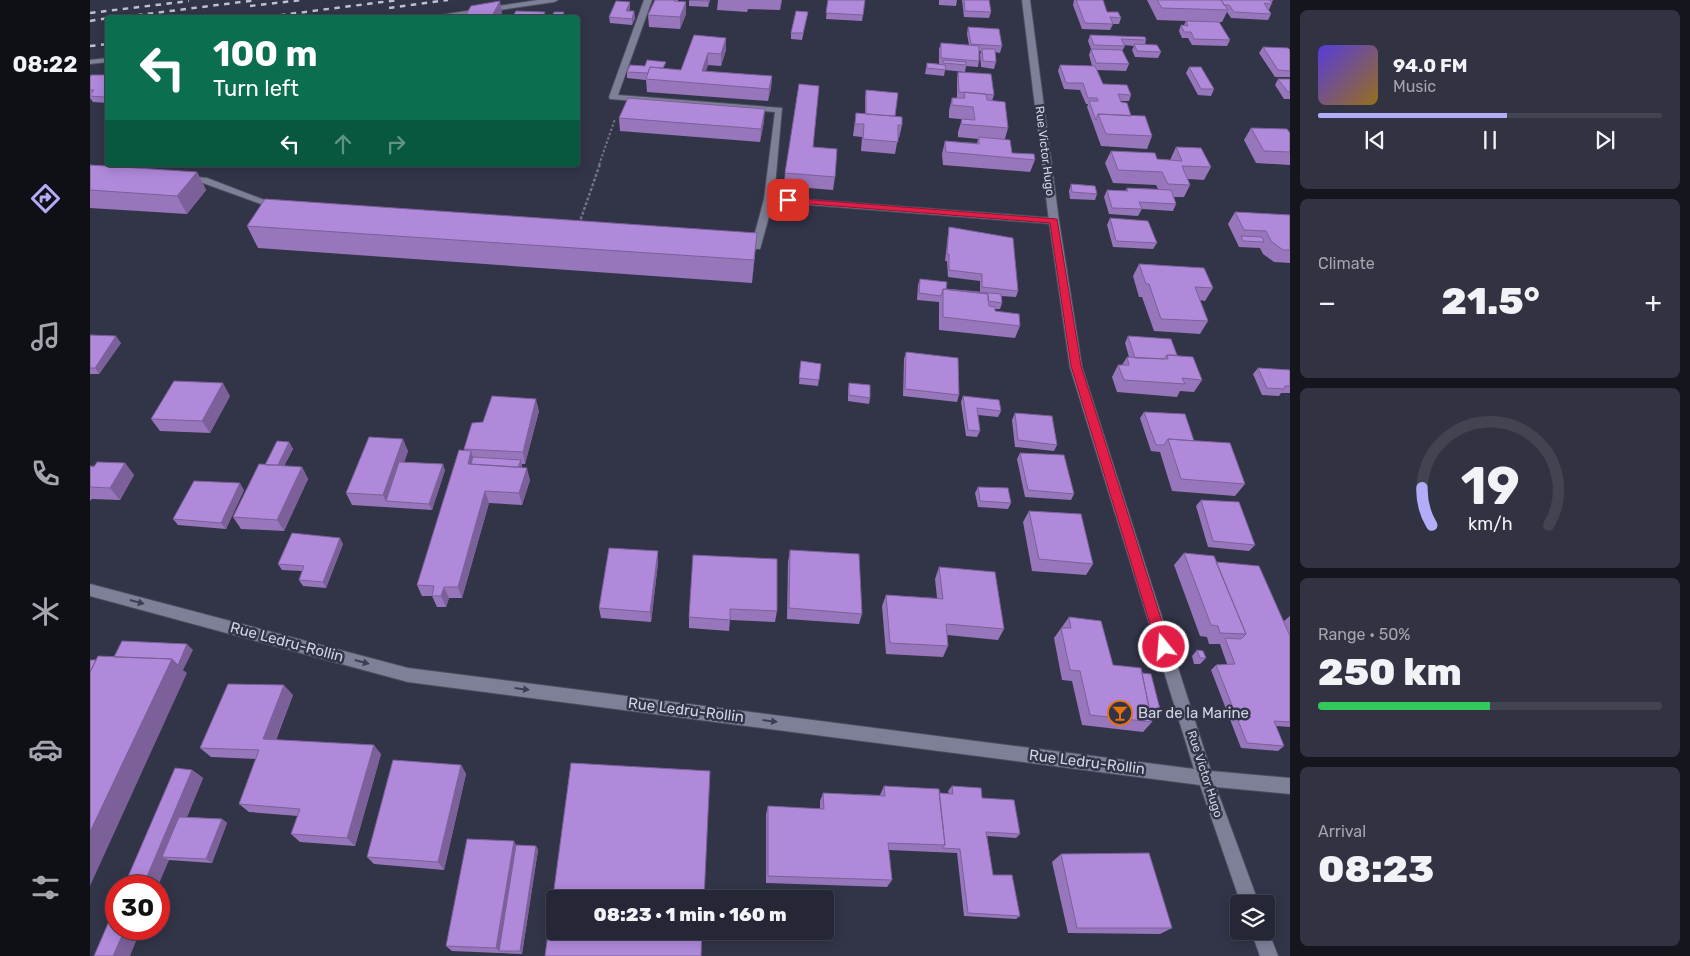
<!DOCTYPE html>
<html lang="en">
<head>
<meta charset="utf-8">
<style>
	:root { --surface:#262736; --page:#323342; --text:#f1f3f6; --muted:#a4a5ad; --line:#424451; --accent:#b3adf9 }
	body { margin:0; font-family:Rubik,sans-serif; background:var(--page); color:var(--text); height:100vh; display:flex; flex-direction:column; font-size:19px; white-space:nowrap }
	* { box-sizing:border-box; margin:0 }
	p { font-size:16px; color:var(--muted) }
	.icon { flex:none; width:28px; height:28px; fill:none; stroke:currentColor; stroke-width:2; stroke-linecap:round; stroke-linejoin:round }
	.map { position:relative; flex:1; overflow:hidden }
	.drawer { display:flex; flex-direction:column; gap:10px; padding:10px; background:#15151e; width:400px }
	.drawer>* { flex:none }
	.top-card { position:absolute; left:15px; top:15px; width:475px; height:152px; border-radius:5px; box-shadow:0 2px 12px #0003,0 0 0 1px var(--line); background:#0b6e4f; color:#fff; overflow:hidden }
	.tools { position:absolute; left:1140px; top:895px; display:grid; gap:10px }
	.tools a { display:grid; place-items:center; width:45px; height:45px; border-radius:5px; background:var(--surface); box-shadow:0 2px 12px #0003,0 0 0 1px var(--line); font-size:25px }
	.speed { position:absolute; left:15px; top:875px; display:flex; gap:10px; font-size:25px; font-weight:700; text-align:center }
	.speed>* { display:grid; place-content:center; width:65px; height:65px; border-radius:50%; background:var(--surface); box-shadow:0 2px 12px #0003,0 0 0 1px var(--line); line-height:1 }
	.speed .limit { border:8px solid #d22; background:#fff; color:#111 }
	.pin { position:absolute; display:grid; place-items:center; width:42px; height:42px; color:#fff; margin:-21px; border-radius:10px; box-shadow:0 2px 8px #0006 }
	.me { position:absolute; width:55px; margin:-28px; rotate:343deg; stroke-linejoin:round; filter:drop-shadow(0 0 4px #0008) }
	.turn { display:flex; align-items:center; gap:18px; height:105px; padding:0 25px; font-size:22px }
	.turn .icon { width:65px; height:65px; stroke-width:2.5 }
	.turn b { display:block; font-size:35px; line-height:42px }
	.lanes { display:flex; align-items:center; height:48px; padding:0 25px; background:#0003; justify-content:center; gap:25px; direction:ltr }
	.lanes .off { opacity:.35 }
	.big { font-size:38px; font-weight:800; line-height:1.1 }
	.drawer .card { flex:1; display:flex; flex-direction:column; justify-content:center; gap:8px; min-width:0; padding:0 18px; border-radius:8px; background:var(--page) }
	.drawer .dial { align-items:center; gap:0 }
	.dial svg { height:130px; overflow:visible; fill:none; stroke:var(--line); stroke-width:7; stroke-linecap:round; text-anchor:middle }
	.dial text { fill:var(--text); stroke:none }
	.song { display:flex; align-items:center; gap:15px }
	.cover { width:60px; height:60px; border-radius:8px; background:linear-gradient(135deg,hsl(250 70% 55%),hsl(40 70% 35%)) }
	.played { height:5px; border-radius:2px; background:linear-gradient(90deg,var(--accent) 55%,var(--line) 55%) }
	.keys { display:flex; justify-content:space-around; direction:ltr }
	.heat { display:flex; justify-content:space-between; align-items:center; font-size:28px; direction:ltr }
	.charge { height:8px; border-radius:4px; background:linear-gradient(90deg,#34c759 50%,var(--line) 0) }
	.trip { position:absolute; left:456px; top:890px; width:288px; height:50px; border-radius:5px; background:var(--surface); box-shadow:0 2px 12px #0003,0 0 0 1px var(--line); font-weight:800; line-height:50px; text-align:center }
	main { display:flex; flex:1; min-height:0 }
	.menu { display:flex; flex-direction:column; width:90px; justify-content:space-around; align-items:center; background:#0f1016; color:var(--muted) }
	.menu .icon { width:35px; height:35px }
	.menu .active { color:var(--accent) }
	.menu b { font-size:22px; color:var(--text) }
	.map>svg:first-child { display:block }
	.lines { fill:none; stroke-linecap:round; stroke-linejoin:round }
	.service-casing { stroke:#4d4f60; stroke-width:2 }
	.minor-casing { stroke:#4d4f60; stroke-width:2 }
	.path-far1 { stroke:#727485; stroke-width:2; stroke-dasharray:2.5 2; stroke-linecap:butt }
	.path { stroke:#727485; stroke-width:2.5; stroke-dasharray:3 2; stroke-linecap:butt }
	.service { fill:#7e8098; fill-rule:evenodd }
	.minor { fill:#7e8098; fill-rule:evenodd }
	.rail { stroke:#bfc1cf; stroke-width:2.5; stroke-dasharray:5.5 5.5; stroke-linecap:butt }
	.wall { fill:#9776bc }
	.shaded-wall { fill:#7b6099 }
	.building { fill:#b089db; stroke:#7b6099 }
	.oneway { fill:#3d3f54 }
	.route { fill:#e11d48; stroke:#92132f }
	.labels { text-anchor:middle; dominant-baseline:central; stroke-width:5; stroke-linejoin:round; paint-order:stroke }
	.street-label { font-size:12px; fill:#d1d3e0; stroke:#323448 }
	.near-street-label { font-size:15px; fill:#d1d3e0; stroke:#323448 }
	.near-poi-label { font-size:15px; fill:#d1d3e0; stroke:#323448; text-anchor:start }
</style>
</head>
<body>
<main>
<nav class="menu">
<b>08:22</b>
<svg class="icon active" aria-label="directions" viewBox="0 0 24 24"><path d="M12 3l9 9-9 9-9-9zM9 14v-3h6M13 9l2 2-2 2"/></svg>
<svg class="icon" aria-label="music" viewBox="0 0 24 24"><path d="M9 18V5l10-2v13"/><circle cx="6" cy="18" r="3"/><circle cx="16" cy="16" r="3"/></svg>
<svg class="icon" aria-label="phone" viewBox="0 0 24 24"><path d="M5 4h4l2 5-3 2q2 4 5 5l2-3 5 2v4C11 20 4 13 5 4z"/></svg>
<svg class="icon" aria-label="climate" viewBox="0 0 24 24"><path d="M12 3v18M4 7l16 10M4 17L20 7"/></svg>
<svg class="icon" aria-label="car" viewBox="0 0 24 24"><path d="M5 17H2v-5l4-1 3-4h7l3 4 3 1v5h-3M9 17h6M6 11h13"/><circle cx="7" cy="17" r="2"/><circle cx="17" cy="17" r="2"/></svg>
<svg class="icon" aria-label="filters" viewBox="0 0 24 24"><path d="M4 7h16M4 17h16"/><circle cx="9" cy="7" r="2"/><circle cx="15" cy="17" r="2"/></svg>
</nav>
<div class="map">
<svg width="1200" height="956" viewBox="0 0 1200 956">
	<rect width="100%" height="100%" fill="#323448"/>
	<g class="lines">
		<defs>
			<path id="service" d="M554,0H562L528,95L692,108L684,197L964,218L969,221L964,224L683,202L670,249L646,248V244H662L674,199L685,112L520,99L519,97Z
				M95,176L117,178L193,207L188,210L185,209L113,183L92,181V177Z"/>
			<path id="minor" d="M448,0H468L464,2L354,18H331Z
				M932,0H940L969,221L992,367L1121,771L1200,778V794L1126,787L1169,904H1151L1110,785L318,682L0,596V584L318,668L1104,769L980,367L959,221Z
				M18,58V62L0,64V60Z
				M1176,925L1188,956H1170L1161,931H1176Z"/>
		</defs>
		<use href="#service" class="service-casing"/>
		<use href="#minor" class="minor-casing"/>
		<path class="path-far1" d="M295,18L311,15
			M509,165L525,119"/>
		<path class="path" d="M489,224L510,164"/>
		<use href="#service" class="service"/>
		<use href="#minor" class="minor"/>
		<path class="rail" d="M160,6L212,0
			M299,8L358,0
			M0,13L99,1
			M25,18L167,0
			M168,18L308,0
			M0,21L18,18
			M0,46L18,44"/>
	</g>
	<path class="wall" d="M565,0H588V1L596,2V14L590,29L559,27L558,15Z
		M599,0H620L618,7L599,6Z
		M628,0H692L690,10L658,9L657,12L627,10Z
		M738,0L773,15L772,21L736,19Z
		M849,0H867L866,6L849,5Z
		M872,0H899L901,12L899,18L874,17Z
		M984,0H1013L1017,12L1031,18L1029,24H1023L1020,30L992,29L983,5Z
		M1057,0H1183L1179,10L1181,14L1178,20L1141,18L1137,12L1132,22H1129L1140,40L1137,46L1102,45L1098,38H1092L1089,31L1091,25H1094L1096,21L1067,20Z
		M540,2V8L539,11H544L545,18L542,25L520,23L519,17Z
		M718,12L712,40L701,39V33Z
		M878,27L912,46L910,53L905,52L906,62L904,69L891,67L890,55L891,51H889V61L888,67L876,66L875,72L855,70L854,76L835,74L837,63L849,64V49L851,43L879,45L877,34Z
		M604,35L636,50L631,66L618,65L616,71L682,76L681,88L678,101L557,92L556,80L537,78V72L576,69L591,70Z
		M1000,35L1056,40L1055,45L1071,52L1068,58L1045,57L1042,50L1044,46L1034,45L1035,46L1032,51L1039,64L1036,71L1007,70L1013,84L1041,95L1039,101H1030L1041,116L1062,136L1057,149L1011,146L997,107L998,104H996L990,90L974,89L968,71L970,65L1002,66L999,55L1001,49L998,41Z
		M1173,47L1200,50V77H1185L1169,53Z
		M1099,67L1124,89L1121,96L1108,95L1096,73Z
		M868,72L904,95L902,101L918,128L915,139L922,153L945,160L940,172L853,165L852,154L855,141L887,143L888,139L868,137V132L872,119L880,120L859,118V110L862,98H867V78Z
		M18,75V103L3,102L0,98V77Z
		M1188,79H1200V99H1194L1185,85Z
		M776,90L805,116L812,125L809,138H808L805,154L771,151L772,137L763,136L766,113L775,114V96Z
		M529,118L674,121L670,142L530,131Z
		M1161,128L1200,133V165L1166,163L1154,140Z
		M723,147L745,177L743,190L694,186L695,173Z
		M1086,147L1121,167L1114,180L1098,179L1100,185L1094,197H1084L1086,204L1083,211L1052,209L1048,216L1019,214L1014,197L1017,190L1035,191L1037,188L1068,189L1066,185L1023,183L1015,163L1021,151L1067,159L1080,160Z
		M0,165L107,172L116,190L97,214L0,208Z
		M981,184L1007,194L1005,200L980,199L979,191Z
		M1145,212L1200,215V263L1184,262L1173,254L1170,248L1149,247L1138,224Z
		M1020,218L1067,243L1063,249L1023,247L1017,225Z
		M157,226L667,233L662,283L168,248Z
		M859,227L928,291L926,297L911,296L912,303L910,309H905V311L930,326L925,338L849,330V302L827,300L828,285L830,279L856,289L890,292V281L858,277L857,261H855L858,234Z
		M1049,264L1123,288L1115,301L1110,300L1118,321L1110,334L1064,331L1052,297H1049L1043,276Z
		M0,335L31,343L9,374H0Z
		M1038,336L1087,355L1112,380L1104,392L1090,391L1087,397L1027,392L1022,377L1028,365H1032L1037,357H1039L1035,343Z
		M816,352L869,395L867,402L813,396L814,359Z
		M711,361L731,364L728,386L709,384Z
		M1168,368L1200,370V393H1191L1189,396L1172,395L1163,374Z
		M759,383L780,398L779,404L758,401V389Z
		M140,396L120,433L70,431L61,419Z
		M873,396L911,411L908,417L888,415L890,431L887,437L876,436L871,402Z
		M449,411L435,464H432V467L440,480L432,505L399,503L372,598H359L356,607H347L342,596H332L327,585L375,451L374,449L393,422Z
		M1054,412L1104,441L1155,484L1145,496L1082,491L1070,452L1061,451L1050,418Z
		M925,413L967,445L964,451L925,447L922,420Z
		M199,442L203,449L194,466L212,467L218,479L194,531L151,529L143,517L175,465Z
		M318,451L314,462L355,470L342,510L262,505L256,493Z
		M930,453L984,494L981,500L935,497L927,459Z
		M35,463L44,475L30,500L2,499L0,501V466Z
		M888,487L921,503L918,509L888,507L885,493Z
		M154,490L136,529L88,525L83,519Z
		M1111,500L1165,545L1159,551L1118,547L1106,506Z
		M939,511L1003,564L996,575L942,571L933,522Z
		M253,544L236,588L213,586L209,580L212,571L192,570L188,564Z
		M700,550L772,614L769,624L697,619L698,562Z
		M1094,553L1126,562L1194,621L1200,616V727L1186,726L1194,746L1188,751L1151,748L1121,670L1126,665L1137,664L1130,644H1119L1117,637L1110,636L1084,565Z
		M603,555L687,611L685,622L640,620L639,631L599,628V617Z
		M568,563L561,622L511,618L509,608Z
		M849,567L914,629L908,640L857,635L858,646L853,657L796,654L792,606L796,595L847,598L845,579Z
		M979,617L1023,665L1052,673L1071,713L1066,718H1061L1062,722L1053,732L992,725L982,681L972,680L964,638Z
		M1107,650L1116,658L1110,664H1104L1102,656Z
		M203,695L186,740L291,754L265,846L210,842L201,834L208,816L159,812L149,804L166,759L121,757L110,748Z
		M371,765L376,774L354,870L284,864L277,857Z
		M102,770L113,778L97,817L132,819L137,823L122,863L79,860L34,886Z
		M794,786L859,794L858,791L862,786L892,798L930,834L926,838L897,836L903,875L930,916L926,919L874,916L867,853L799,850L802,880L797,887L676,883V814L678,806L730,809V801L733,793L790,795Z
		M426,845L446,846L448,850L432,954L362,951L356,946Z
		M971,854L1082,928L1070,934L978,933L962,862Z"/>
	<path class="shaded-wall" d="M618,0H620L618,7Z
		M691,0H692L690,10Z
		M410,1L412,13L410,18H401Z
		M540,2V8L536,17V11Z
		M596,2V14L590,29V17Z
		M544,11L545,18L542,25V19Z
		M636,38V50L631,66V54Z
		M618,53V65L612,83V71Z
		M682,76L681,88L678,101L679,89Z
		M16,94L18,96V103L14,97Z
		M675,109L674,121L670,142L671,129Z
		M107,172L116,190L97,214L87,196Z
		M667,233L665,255L662,283L664,260Z
		M26,336L31,343L9,374L5,368Z
		M133,383L140,396L120,433L112,421Z
		M446,399L449,411L435,464L433,452Z
		M313,439L318,451L301,501H296L293,495Z
		M199,442L203,449L188,477L185,471Z
		M381,451L385,463L383,470L378,464Z
		M431,460L432,467L428,479L427,473Z
		M35,463L44,475L30,500L20,488Z
		M353,464L355,470L342,510L339,504Z
		M212,467L218,479L194,531L187,520Z
		M437,468L440,480L432,505L429,493Z
		M150,483L154,490L136,529L131,523Z
		M395,491L399,503L372,598L368,587Z
		M250,538L253,544L236,588L233,582Z
		M568,551V563L561,622L560,612Z
		M354,587L359,598L356,607L351,596Z
		M97,644L103,650L93,670L97,673L0,886V832L82,659Z
		M194,685L203,695L182,748L173,739Z
		M284,745L291,754L265,846L257,838Z
		M371,765L376,774L354,870L348,862Z
		M102,770L113,778L80,857H72L79,860L68,886H53Z
		M132,819L137,823L122,863L116,859Z
		M424,841L428,849L409,951L406,948Z
		M446,846L448,850L432,954L430,951Z
		M35,929H51L40,956H23Z"/>
	<path class="building" d="M565,0H585L584,1L596,2L590,17L558,15Z
		M599,0H618V1Z
		M738,0H775L773,15L736,13Z
		M874,0H899L901,12L875,11Z
		M986,0H1013L1017,12H1028L1031,18L1020,17L1023,24L995,23Z
		M1067,0H1131L1138,10L1072,8Z
		M1131,0H1180L1182,4L1174,3L1181,14L1144,12L1139,5H1134Z
		M410,1L401,18H374L381,6Z
		M526,1L540,2L536,11H544L542,19L519,17Z
		M426,11L455,12L452,18H422Z
		M706,11L718,12L713,33H701Z
		M464,12H474L472,17L476,18H461Z
		M1096,21L1129,22L1140,40L1104,39L1101,32H1094L1091,25L1098,26Z
		M878,27L909,29L912,46L881,44Z
		M604,35L636,38L631,54L618,53L612,71L682,76L679,89L556,79L560,67L591,70Z
		M1000,35L1055,37L1056,40L1031,39L1035,46L1004,45Z
		M851,43L889,46V61L851,58Z
		M1044,44L1067,45L1071,52L1047,51Z
		M1173,47L1198,48L1200,50V71L1188,70Z
		M892,49H905L906,62L893,61Z
		M1001,49L1032,50L1039,64L1006,63Z
		M557,60L576,62L573,68L560,67L558,73L537,72L540,65L555,66Z
		M853,60L876,62V65L853,63Z
		M837,63L855,65L856,70L837,68Z
		M970,65L1005,66L1013,84L1037,85L1041,95L1028,94L1031,102L1037,103L1041,116L1008,114L1006,120L999,101H1008L1007,98H998L993,83H976Z
		M1099,67H1111L1124,89H1111Z
		M868,72L901,74L904,95L869,92Z
		M1,75H18V94H16L14,97L0,96V95L4,90H0V77Z
		M1188,79H1200V92H1198Z
		M709,84L729,86L723,147L747,149L745,177L695,173Z
		M776,90L808,93L805,116L776,114Z
		M874,92L896,94L897,100L915,102L918,128L871,124L872,119L885,120L883,107L862,105V98H875Z
		M538,98L675,109L671,129L529,118Z
		M766,113L812,117V125H808V142L773,139L774,124H765Z
		M1008,114L1055,116L1062,136L1016,134Z
		M1161,128L1197,129L1200,133V152L1174,151Z
		M889,137L920,140L922,153L944,154L945,160L856,152L855,141L889,144Z
		M1086,147L1111,148L1121,167L1092,166L1100,185L1078,184L1072,172L1028,170L1021,151L1065,153L1067,159L1092,161Z
		M0,165L107,172L87,196L0,190Z
		M981,184L1005,186L1007,194L982,192Z
		M1037,188L1081,190L1086,204L1049,202L1052,209L1022,208L1017,190L1038,191Z
		M175,199L667,233L664,260L157,226Z
		M1145,212L1200,215V250H1193L1181,241L1176,231L1154,230Z
		M1020,218L1058,221L1067,243L1026,241Z
		M859,227L923,238L928,291L892,287V274L859,270V254H857Z
		M1151,236L1172,237L1174,242L1153,241Z
		M1049,264L1114,268L1123,288L1105,287L1118,321L1071,319L1059,284H1056Z
		M830,279L857,282L856,289L911,294L912,303L898,301V294L853,289L851,296L829,293Z
		M853,289L898,294L899,306L905,307V311L929,314L930,326L853,317Z
		M0,335L26,336L5,368H0Z
		M1038,336L1081,339L1087,355H1077L1074,359L1045,358Z
		M816,352L868,358L869,395L815,389Z
		M1077,355L1103,357L1112,380L1092,378L1095,384L1034,380L1028,365H1039L1037,357L1078,359Z
		M711,361L731,364L729,380L709,378Z
		M1168,368L1200,370V386H1195L1194,389L1177,388Z
		M84,381L133,383L112,421L61,419Z
		M759,383L780,385V398L759,395Z
		M402,396L446,399L433,452L374,449L382,423L393,422Z
		M873,396L909,400L911,411L887,408L890,431L878,430Z
		M1054,412L1095,414L1104,441L1078,439L1074,445H1066Z
		M925,413L962,416L967,445L928,440Z
		M279,437L313,439L293,495L256,493Z
		M1078,439L1140,443L1155,484L1091,479Z
		M187,441L199,442L188,465H175Z
		M369,450L381,451L378,464L437,468L429,493L395,491L368,587H354L351,596H342L344,586L327,585Z
		M930,453L974,455L984,494L938,490Z
		M383,457L431,460L428,467L381,464Z
		M7,462L35,463L20,488L0,487V466L4,467Z
		M309,462L353,464L339,504L296,501Z
		M169,464L212,467L187,520L143,517Z
		M104,481L150,483L131,523L83,519Z
		M888,487L918,488L921,503L890,501Z
		M1111,500L1149,502L1165,545L1123,541Z
		M939,511L991,514L1003,564L949,559Z
		M202,533L250,538L233,582L209,580L214,566L188,564Z
		M519,548L568,551L560,612L509,608Z
		M700,550L769,554L772,614L699,608Z
		M1094,553L1124,556L1156,634L1130,633L1128,626L1121,625Z
		M603,555L687,559V611L640,609V620L599,617Z
		M1126,562L1169,566L1200,636V722L1184,721L1194,746L1157,743L1126,665L1145,664L1135,638L1151,639L1156,634Z
		M849,567L905,572L914,629L856,624L858,646L800,643L796,595L853,599Z
		M979,617L1011,621L1023,665L1051,668L1062,722L1000,715L990,671L980,670L971,628H981Z
		M32,641L97,644L88,665L82,659L24,657Z
		M1107,650L1113,651L1116,658H1110Z
		M8,656L82,659L0,832V672Z
		M0,660H6L0,672Z
		M1052,673L1061,674L1071,713H1060Z
		M138,684L194,685L173,739L284,745L257,838L201,834L210,809L149,804L169,750L110,748Z
		M303,760L371,765L348,862L277,857Z
		M481,763L620,771L614,899H465V931H612L611,956H455Z
		M85,768L102,770L53,886H34Z
		M794,786L849,789L855,845L798,843L802,880L678,876V806L734,809L733,793L795,796Z
		M862,786L891,788L892,798L924,800L930,834L896,832L903,875H922L930,916L878,913L870,849L852,848L855,845L849,793L863,794Z
		M89,817L132,819L116,859L72,857Z
		M377,839L424,841L406,948L356,946Z
		M426,845L446,846L430,951H409Z
		M1059,853L1082,928H987L971,854Z
		M26,905V929H35L23,956H4Z"/>
	<defs><path id="oneway-solid" d="M-6-.8H1V-3.2L6.5 0L1 3.2V.8H-6Z" transform="scale(1.25)"/></defs>
	<g class="oneway">
		<use href="#oneway-solid" transform="translate(47 602) rotate(15)"/>
		<use href="#oneway-solid" transform="translate(272 662) rotate(15)"/>
		<use href="#oneway-solid" transform="translate(432 689) rotate(7)"/>
		<use href="#oneway-solid" transform="translate(680 721) rotate(7)"/>
	</g>
	<path class="route" d="M698,198L967,219L991,366L1080,647L1079,651L1074,653L1069,651L1067,647L981,366L960,223L695,202L694,200Z"/>
	<defs>
		<symbol id="bar-ring" viewBox="-11 -11 22 22"><circle r="9.5" fill="#323448" stroke="#e8710a" stroke-width="1.5"/><path d="M-6-5H6L.8 .8V4.5H3.5V6h-7V4.5H-.8V.8Z" fill="#e8710a"/></symbol>
	</defs>
	<g fill-rule="evenodd">
		<use href="#bar-ring" x="1016" y="699" width="28" height="28"/>
	</g>
	<g class="labels">
		<g class="street-label">
			<text transform="translate(955 151) rotate(83)">Rue Victor Hugo</text>
			<text transform="translate(1115 774) rotate(72)">Rue Victor Hugo</text>
		</g>
		<g class="near-street-label">
			<text transform="translate(197 642) rotate(15)">Rue Ledru-Rollin</text>
			<text transform="translate(596 710) rotate(7)">Rue Ledru-Rollin</text>
			<text transform="translate(997 762) rotate(7)">Rue Ledru-Rollin</text>
		</g>
		<g class="near-poi-label">
			<text x="1048" y="713">Bar de la Marine</text>
		</g>
	</g>
</svg>
<div class="tools">
<a><svg class="icon" aria-label="layers" viewBox="0 0 24 24"><path d="M12 4l9 5-9 5-9-5zM3 14l9 5 9-5"/></svg></a>
</div>
<div class="speed"><div class="limit">30</div></div>
<div class="pin" style="left:698px;top:200px;background:#d93025"><svg class="icon" aria-label="arrive" viewBox="0 0 24 24"><path d="M6 21V4h12l-3 4 3 4H6"/></svg></div>
<svg class="me" style="left:1074px;top:647px" viewBox="-20 -20 40 40"><circle r="17" fill="#e11d48" stroke="#fff" stroke-width="3"/><path d="M0-11L8 9 0 5-8 9z" fill="#fff"/></svg>
<div class="trip">08:23 · 1 min · 160 m</div>
<div class="top-card">
<div class="turn"><svg class="icon" aria-label="left" viewBox="0 0 24 24"><path d="M17 20v-9H6M10 6l-5 5 5 5"/></svg><div><b>100 m</b>Turn left</div></div>
<div class="lanes"><svg class="icon" aria-label="left" viewBox="0 0 24 24"><path d="M17 20v-9H6M10 6l-5 5 5 5"/></svg><svg class="icon off" aria-label="ahead" viewBox="0 0 24 24"><path d="M12 20V5M6 11l6-6 6 6"/></svg><svg class="icon off" aria-label="right" viewBox="0 0 24 24"><path d="M7 20v-9h11M14 6l5 5-5 5"/></svg></div>
</div>
</div>
<section class="drawer">
<div class="card">
<div class="song"><i class="cover"></i><div><b>94.0 FM</b><p>Music</p></div></div>
<div class="played"></div>
<div class="keys"><svg class="icon" aria-label="previous" viewBox="0 0 24 24"><path d="M18 5L8 12l10 7zM5 5v14"/></svg><svg class="icon" aria-label="pause" viewBox="0 0 24 24"><path d="M8 5v14M16 5v14"/></svg><svg class="icon" aria-label="next" viewBox="0 0 24 24"><path d="M6 5l10 7-10 7zM19 5v14"/></svg></div>
</div>
<div class="card"><p>Climate</p>
<div class="heat"><a>−</a><b class="big">21.5°</b><a>+</a></div>
</div>
<div class="card dial"><svg viewBox="0 0 100 80">
<path d="M14 69A42 42 0 1 1 86 69"/>
<path d="M14 69A42 42 0 0 1 8 46" stroke="#b3adf9"/>
<text x="50" y="56" font-size="32" font-weight="700">19</text>
<text x="50" y="72" font-size="11">km/h</text>
</svg></div>
<div class="card"><p>Range · 50%</p><b class="big">250 km</b><div class="charge"></div></div>
<div class="card"><p>Arrival</p><b class="big">08:23</b></div>
</section>
</main>
</body>
</html>
